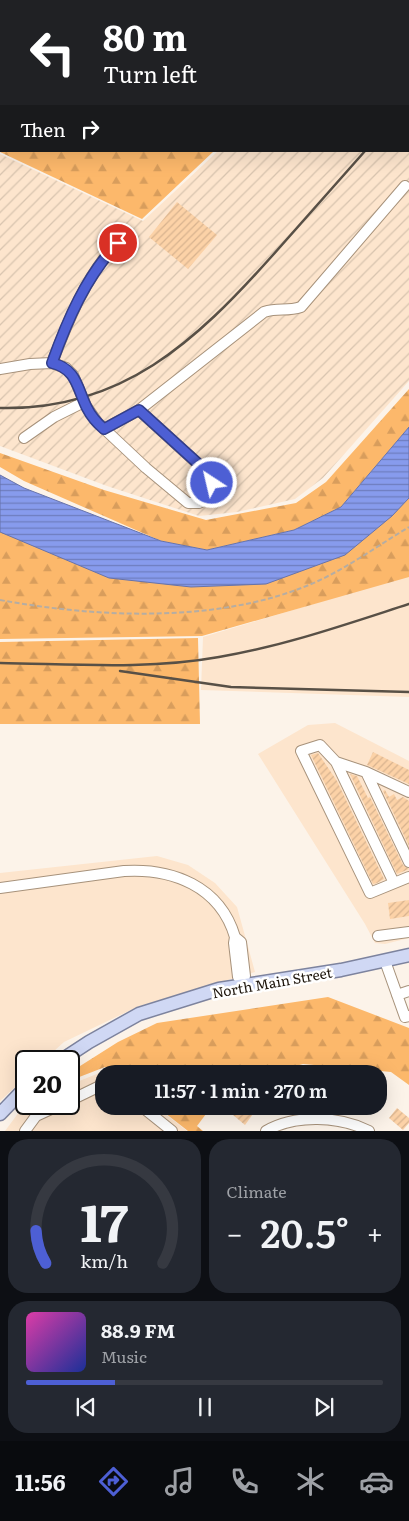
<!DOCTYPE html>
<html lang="en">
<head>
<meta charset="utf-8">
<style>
	:root { --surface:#171b24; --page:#242831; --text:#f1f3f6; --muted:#9ea1a6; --line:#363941; --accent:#4d5fd4 }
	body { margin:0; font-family:Literata,serif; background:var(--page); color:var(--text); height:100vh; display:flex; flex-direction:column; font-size:19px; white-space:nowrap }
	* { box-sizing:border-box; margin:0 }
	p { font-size:16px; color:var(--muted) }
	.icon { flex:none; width:28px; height:28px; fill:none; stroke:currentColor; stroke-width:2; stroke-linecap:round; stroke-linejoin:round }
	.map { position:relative; height:1131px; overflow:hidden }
	.details { display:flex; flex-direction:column; gap:8px; padding:8px; background:#0d0f14; flex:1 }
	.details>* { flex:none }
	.hud { position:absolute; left:0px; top:0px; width:410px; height:152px; box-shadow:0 5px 20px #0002; background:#202124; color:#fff; overflow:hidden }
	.speed { position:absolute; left:15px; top:1050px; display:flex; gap:10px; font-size:25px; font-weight:700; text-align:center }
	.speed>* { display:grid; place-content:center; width:65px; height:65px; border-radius:50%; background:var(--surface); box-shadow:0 5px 20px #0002; line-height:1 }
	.speed .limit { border:2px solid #111; border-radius:8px; background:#fff; color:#111 }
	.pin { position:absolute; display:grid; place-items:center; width:42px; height:42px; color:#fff; margin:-21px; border:2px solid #fff; border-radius:50%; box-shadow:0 1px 5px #0007 }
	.me { position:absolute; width:55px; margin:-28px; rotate:325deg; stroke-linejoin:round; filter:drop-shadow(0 0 4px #0008) }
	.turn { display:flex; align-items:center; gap:18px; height:105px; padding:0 20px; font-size:22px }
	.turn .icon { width:65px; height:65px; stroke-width:2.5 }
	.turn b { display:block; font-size:35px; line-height:42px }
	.then { display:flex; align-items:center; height:48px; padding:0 20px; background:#0003; gap:10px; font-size:19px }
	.big { font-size:38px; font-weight:600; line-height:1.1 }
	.details .card { flex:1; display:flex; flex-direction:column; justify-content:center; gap:8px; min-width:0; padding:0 18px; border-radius:20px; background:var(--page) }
	.details .dial { align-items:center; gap:0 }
	.dial svg { height:130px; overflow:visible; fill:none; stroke:var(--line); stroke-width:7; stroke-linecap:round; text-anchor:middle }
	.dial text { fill:var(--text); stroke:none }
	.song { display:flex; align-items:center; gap:15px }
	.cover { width:60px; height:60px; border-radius:8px; background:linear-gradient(135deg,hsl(320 70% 55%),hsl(230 70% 35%)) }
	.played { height:5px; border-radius:2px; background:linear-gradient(90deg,var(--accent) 25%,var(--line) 25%) }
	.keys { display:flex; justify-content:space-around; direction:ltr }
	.heat { display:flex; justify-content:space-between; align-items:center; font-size:28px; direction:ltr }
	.details .tiles { flex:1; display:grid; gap:8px; grid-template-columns:1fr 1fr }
	.card:last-child { grid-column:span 2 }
	.trip { position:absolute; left:95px; top:1065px; width:292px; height:50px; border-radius:20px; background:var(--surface); box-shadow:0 5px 20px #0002; font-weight:600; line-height:50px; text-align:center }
	.menu { display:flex; height:80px; justify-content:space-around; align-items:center; background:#090b0e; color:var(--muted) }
	.menu .icon { width:35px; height:35px }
	.menu .on { color:var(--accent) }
	.menu b { font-size:22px; color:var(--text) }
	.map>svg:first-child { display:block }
	.built { fill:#fde5cd }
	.industrial { fill:url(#industrial-furrows) }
	.forest { fill:url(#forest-firs) }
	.water { fill:url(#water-rules); stroke:#6773aa }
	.building { fill:url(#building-hatch) }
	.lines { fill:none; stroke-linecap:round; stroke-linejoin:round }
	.minor-casing { stroke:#a7927b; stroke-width:12 }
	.major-casing { stroke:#7d839e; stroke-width:15 }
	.path { stroke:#b5ada3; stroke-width:2; stroke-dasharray:5 2.5; stroke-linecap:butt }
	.minor { stroke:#fff; stroke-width:10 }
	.major { stroke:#d0d8f4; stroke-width:12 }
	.rail { stroke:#585046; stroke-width:2.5 }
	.route-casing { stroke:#323e8a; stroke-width:12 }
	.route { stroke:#4d5fd4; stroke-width:9 }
	.labels { text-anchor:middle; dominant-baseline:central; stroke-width:5; stroke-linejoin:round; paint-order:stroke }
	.street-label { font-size:14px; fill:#1d150c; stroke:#fff }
</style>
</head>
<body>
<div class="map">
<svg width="409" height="1131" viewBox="0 0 409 1131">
	<defs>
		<pattern id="industrial-furrows" width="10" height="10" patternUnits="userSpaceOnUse" patternTransform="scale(1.25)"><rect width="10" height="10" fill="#fde5cd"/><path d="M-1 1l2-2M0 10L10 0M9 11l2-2" fill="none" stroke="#d8c4af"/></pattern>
		<pattern id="forest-firs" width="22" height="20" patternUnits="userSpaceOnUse" patternTransform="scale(1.25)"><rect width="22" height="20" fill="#fcb86b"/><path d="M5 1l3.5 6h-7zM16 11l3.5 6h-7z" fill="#d89d5c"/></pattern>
		<pattern id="water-rules" width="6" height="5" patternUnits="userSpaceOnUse" patternTransform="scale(1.25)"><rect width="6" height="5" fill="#879bed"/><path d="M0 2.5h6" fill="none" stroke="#6e7dbe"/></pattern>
		<pattern id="building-hatch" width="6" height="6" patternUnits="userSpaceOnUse" patternTransform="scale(1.25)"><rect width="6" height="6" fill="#fcd2a7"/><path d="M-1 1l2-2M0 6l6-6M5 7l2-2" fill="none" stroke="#d8b38f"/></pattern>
	</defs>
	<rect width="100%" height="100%" fill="#fcf3e9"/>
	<path class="built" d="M409,575V697L201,690L203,637Z
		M335,723L409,761V938L385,944L375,943L365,924L258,754L308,725Z
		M157,856L188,865L215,883L237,907L255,972L139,1006L64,1042L43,1061H26V1077L0,1101V873Z
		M107,1070L112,1074H104V1106H155L187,1131H5L25,1104H69V1085Z"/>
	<path class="industrial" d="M409,132V381L323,478L295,499L237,512L199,516L107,486L0,446V154L143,221L218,151H409Z"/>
	<path class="forest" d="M0,0H409V128V1H1V151H214L142,219L0,152Z
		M409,389V427L341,507L294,530L207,550L161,541L24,481L0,467V453L104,490L206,520L296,503L326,482Z
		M409,477V577L202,636L0,639V517L214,579Z
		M198,638L200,724H0V642Z
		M328,997L409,1028V1085L391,1072L303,1064L267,1074H114L105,1067L69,1081V1073L118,1042L157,1023Z
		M156,1106H212L197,1126L203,1131H188Z"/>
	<path class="water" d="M409,427V498L392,516L345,555L266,584L191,587L109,578L0,532V475L24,488L161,541L207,550L294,530L341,507Z"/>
	<path class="building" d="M177,202L217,235L188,269L149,237Z
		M373,752L409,770V784L367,765Z
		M318,753L337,781L384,879L377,883L373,884L311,755Z
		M350,774L357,776L368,798L370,797L403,865L409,869L397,874Z
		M385,790L389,797L394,794L397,800L403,797L409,801V846L383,791Z
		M409,900V916L390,919L388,903Z
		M230,1106H243L253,1114L245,1125L227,1110Z
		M397,1108L409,1118V1123L403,1130L389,1118Z"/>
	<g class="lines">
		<defs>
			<path id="minor" d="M52,363C68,321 86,276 117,243
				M0,369L30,364L52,363L66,368L73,375L86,406L97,422L146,468L188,503H199L207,499L212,489L209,474L139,410
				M104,429L139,410L264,312C279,307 286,312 301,307L405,186
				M24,438L54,417L84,402
				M336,762L320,745L301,751L370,893L409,877
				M366,772L409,862
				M394,883L336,762L366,772L409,792
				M0,888L124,871C172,868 220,886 235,937L234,943L238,977L242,980L245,976L241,942L235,937
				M378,936L409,932
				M385,961L405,1017L409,1016
				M397,995L409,991
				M69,1101L104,1084
				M141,1106L172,1131
				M25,1131L36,1116L62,1104
				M266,1131C295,1114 340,1116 369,1131"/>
			<path id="major" d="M60,1061L89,1042L139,1014L219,989L341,970L409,955
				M0,1114L26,1087"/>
		</defs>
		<use href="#minor" class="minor-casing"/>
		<use href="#major" class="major-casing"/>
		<path class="path" d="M0,600C99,618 224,624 318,581C350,566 379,545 409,527"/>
		<use href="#minor" class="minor"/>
		<use href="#major" class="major"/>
		<path class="rail" d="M0,408C122,411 196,341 272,256C303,221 334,186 365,151
			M0,663C73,664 147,670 219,657C284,646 347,624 409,604
			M120,671L231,687L409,692"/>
	</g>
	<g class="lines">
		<defs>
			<path id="route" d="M118,243C86,276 67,321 52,363C77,369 77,388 87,408C91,416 97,423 104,429L139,410L204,469L212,483"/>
		</defs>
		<use href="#route" class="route-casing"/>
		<use href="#route" class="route"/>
	</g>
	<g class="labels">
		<g class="street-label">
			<text transform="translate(272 982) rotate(-10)">North Main Street</text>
		</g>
	</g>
</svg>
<div class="speed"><div class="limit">20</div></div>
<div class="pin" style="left:118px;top:243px;background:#d93025"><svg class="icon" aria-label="arrive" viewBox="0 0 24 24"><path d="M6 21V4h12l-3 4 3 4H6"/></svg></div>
<svg class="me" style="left:212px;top:483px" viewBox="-20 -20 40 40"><circle r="17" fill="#4d5fd4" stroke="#fff" stroke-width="3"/><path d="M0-11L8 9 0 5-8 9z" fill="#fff"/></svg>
<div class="trip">11:57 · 1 min · 270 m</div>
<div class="hud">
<div class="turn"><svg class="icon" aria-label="left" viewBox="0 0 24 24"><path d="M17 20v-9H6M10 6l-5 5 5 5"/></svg><div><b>80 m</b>Turn left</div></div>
<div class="then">Then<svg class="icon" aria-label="right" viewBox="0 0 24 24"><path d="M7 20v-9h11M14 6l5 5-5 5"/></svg></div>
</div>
</div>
<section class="details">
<div class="tiles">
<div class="card dial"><svg viewBox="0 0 100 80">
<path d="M14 69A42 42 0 1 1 86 69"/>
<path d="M14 69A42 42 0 0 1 8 49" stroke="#4d5fd4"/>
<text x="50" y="56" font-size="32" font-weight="700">17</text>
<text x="50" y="72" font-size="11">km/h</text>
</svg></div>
<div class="card"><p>Climate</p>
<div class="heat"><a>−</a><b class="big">20.5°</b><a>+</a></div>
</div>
<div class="card">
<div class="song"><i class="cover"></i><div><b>88.9 FM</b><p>Music</p></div></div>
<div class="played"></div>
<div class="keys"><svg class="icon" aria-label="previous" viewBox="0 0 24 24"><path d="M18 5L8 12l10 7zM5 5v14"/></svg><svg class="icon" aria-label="pause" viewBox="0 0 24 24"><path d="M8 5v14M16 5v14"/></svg><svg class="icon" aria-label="next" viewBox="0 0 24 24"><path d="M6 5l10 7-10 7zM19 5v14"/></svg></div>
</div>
</div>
</section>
<nav class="menu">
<b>11:56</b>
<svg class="icon on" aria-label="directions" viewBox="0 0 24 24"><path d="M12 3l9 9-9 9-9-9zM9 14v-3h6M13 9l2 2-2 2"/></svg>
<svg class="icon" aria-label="music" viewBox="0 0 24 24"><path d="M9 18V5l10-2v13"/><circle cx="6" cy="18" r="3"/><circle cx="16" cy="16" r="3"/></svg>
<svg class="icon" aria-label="phone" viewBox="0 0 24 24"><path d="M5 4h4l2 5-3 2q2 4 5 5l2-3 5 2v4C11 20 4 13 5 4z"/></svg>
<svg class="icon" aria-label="climate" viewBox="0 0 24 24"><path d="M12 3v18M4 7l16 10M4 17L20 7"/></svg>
<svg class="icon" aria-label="car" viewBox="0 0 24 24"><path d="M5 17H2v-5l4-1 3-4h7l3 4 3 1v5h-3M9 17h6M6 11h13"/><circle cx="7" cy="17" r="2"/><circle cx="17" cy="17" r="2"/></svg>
</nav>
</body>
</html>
